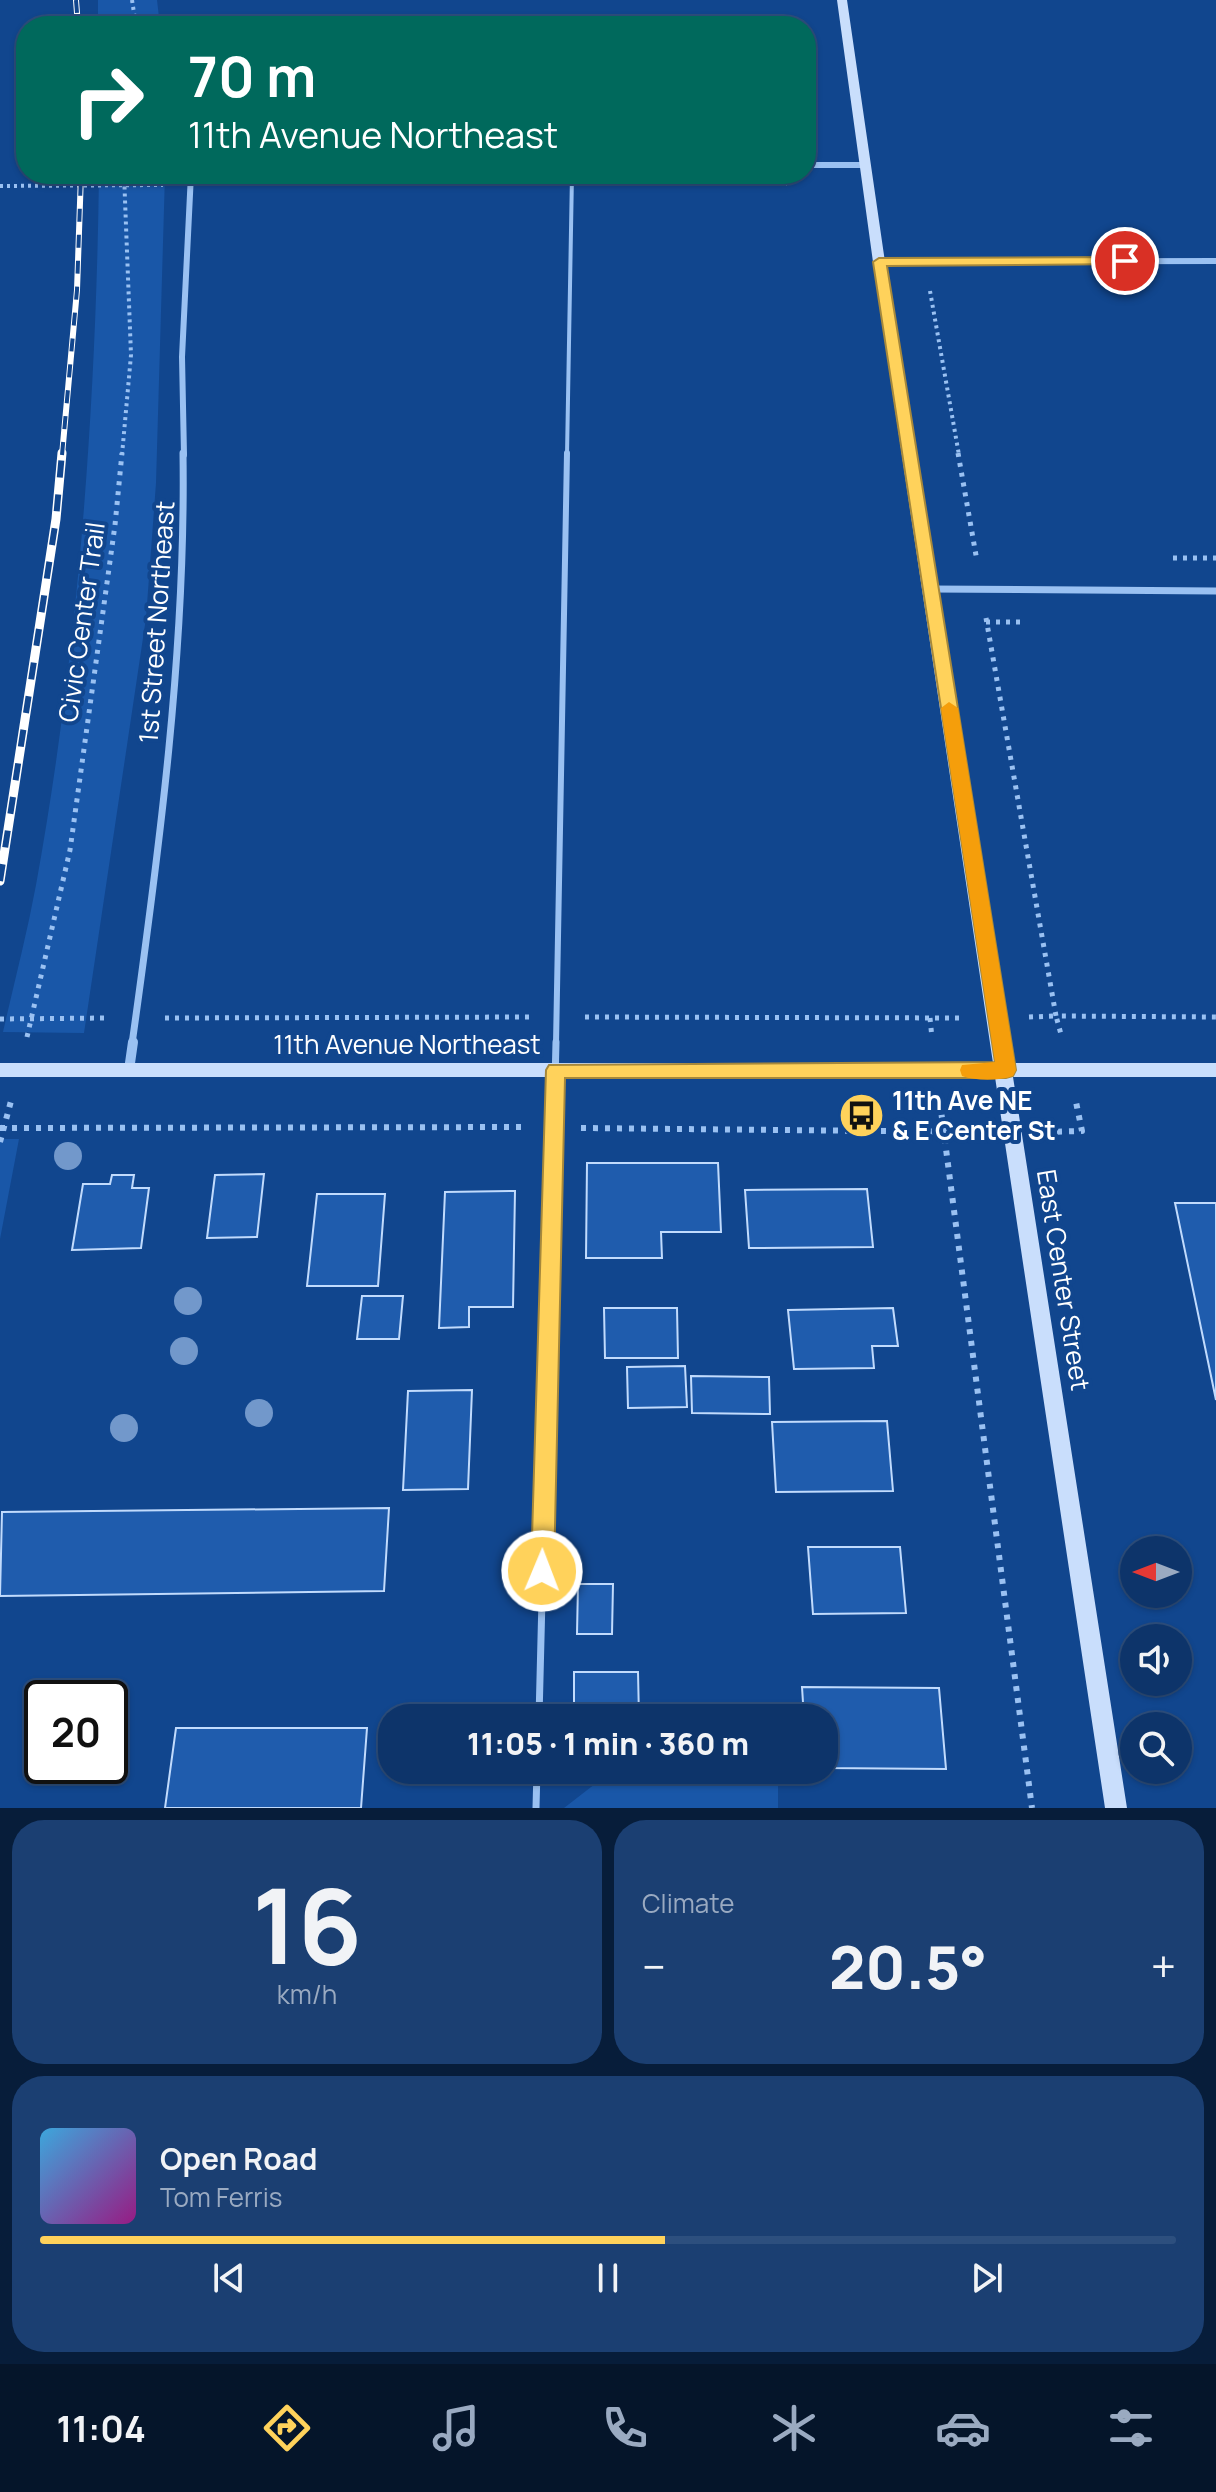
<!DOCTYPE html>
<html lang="en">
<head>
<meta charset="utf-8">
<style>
	:root { --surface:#0d346a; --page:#1b3f72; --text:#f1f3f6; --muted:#9aaac1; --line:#2d4f7e; --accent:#ffd25b }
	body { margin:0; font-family:Manrope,sans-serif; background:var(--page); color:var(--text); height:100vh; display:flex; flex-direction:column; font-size:30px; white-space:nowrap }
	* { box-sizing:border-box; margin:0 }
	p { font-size:26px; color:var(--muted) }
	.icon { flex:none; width:44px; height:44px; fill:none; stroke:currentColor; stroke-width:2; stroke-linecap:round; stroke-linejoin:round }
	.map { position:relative; height:1808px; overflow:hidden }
	.side { display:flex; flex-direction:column; gap:12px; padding:12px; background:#071d3a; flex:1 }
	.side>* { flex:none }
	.top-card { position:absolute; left:16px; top:16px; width:800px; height:168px; border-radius:32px; box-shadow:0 2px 6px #0004,0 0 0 2px var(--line); background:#00695c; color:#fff; overflow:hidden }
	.needle { width:52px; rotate:270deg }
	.fabs { position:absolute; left:1120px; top:1536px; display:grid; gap:16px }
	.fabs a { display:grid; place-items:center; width:72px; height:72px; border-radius:50%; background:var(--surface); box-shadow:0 2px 6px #0004,0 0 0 2px var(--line); font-size:40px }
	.speed { position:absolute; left:24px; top:1680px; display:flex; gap:16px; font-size:40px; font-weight:700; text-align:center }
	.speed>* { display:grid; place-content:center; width:104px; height:104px; border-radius:50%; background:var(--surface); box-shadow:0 2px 6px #0004,0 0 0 2px var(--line); line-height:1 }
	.speed .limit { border:4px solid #111; border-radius:12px; background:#fff; color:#111 }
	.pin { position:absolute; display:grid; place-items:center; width:68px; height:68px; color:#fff; margin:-34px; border:4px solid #fff; border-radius:50%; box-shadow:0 2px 8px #0007 }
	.me { position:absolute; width:88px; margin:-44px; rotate:1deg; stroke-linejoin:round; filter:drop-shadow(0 0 6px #0008) }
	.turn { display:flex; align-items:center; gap:28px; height:168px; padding:0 40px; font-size:36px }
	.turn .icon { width:104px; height:104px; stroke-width:2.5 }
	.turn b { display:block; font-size:56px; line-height:68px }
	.big { font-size:60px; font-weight:800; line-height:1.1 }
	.side .tile { flex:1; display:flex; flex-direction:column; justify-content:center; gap:12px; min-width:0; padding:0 28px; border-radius:32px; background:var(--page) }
	.side .dial { align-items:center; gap:0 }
	.dial b { font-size:104px; line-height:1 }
	.song { display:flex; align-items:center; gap:24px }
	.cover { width:96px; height:96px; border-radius:12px; background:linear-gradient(135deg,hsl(200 70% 55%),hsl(310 70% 35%)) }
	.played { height:8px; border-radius:4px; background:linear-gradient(90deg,var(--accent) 55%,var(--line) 55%) }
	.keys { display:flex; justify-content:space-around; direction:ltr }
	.heat { display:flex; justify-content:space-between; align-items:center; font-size:44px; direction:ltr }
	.side .tiles { flex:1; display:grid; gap:12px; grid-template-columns:1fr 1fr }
	.tile:last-child { grid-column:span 2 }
	.trip { position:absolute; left:378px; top:1704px; width:460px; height:80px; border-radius:32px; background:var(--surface); box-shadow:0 2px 6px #0004,0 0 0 2px var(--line); font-weight:800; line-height:80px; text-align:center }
	.menu { display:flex; height:128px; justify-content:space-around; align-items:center; background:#05152a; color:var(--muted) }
	.menu .icon { width:56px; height:56px }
	.menu .active { color:var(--accent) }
	.menu b { font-size:36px; color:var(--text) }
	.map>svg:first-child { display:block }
	.green { fill:#1957a8 }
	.building { fill:#1f5cad; stroke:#c1dbfd; stroke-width:2 }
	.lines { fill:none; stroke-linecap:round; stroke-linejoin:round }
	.path-far2 { stroke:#9ac1f2; stroke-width:4; stroke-dasharray:3 4; stroke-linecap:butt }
	.path-far1 { stroke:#9ac1f2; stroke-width:5; stroke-dasharray:4 6; stroke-linecap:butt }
	.path { stroke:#9ac1f2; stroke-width:6; stroke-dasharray:5 7; stroke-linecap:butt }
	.lane-far2 { stroke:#9ac1f2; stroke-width:4 }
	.lane-far1 { stroke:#9ac1f2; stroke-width:6 }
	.lane { stroke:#9ac1f2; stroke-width:7 }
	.street-far2 { stroke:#9ac1f2; stroke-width:6 }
	.street-far1 { stroke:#9ac1f2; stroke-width:7 }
	.street { stroke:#9ac1f2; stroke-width:10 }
	.secondary { fill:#c9defc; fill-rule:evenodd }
	.rail-far1-casing { stroke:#fff; stroke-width:6 }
	.rail-casing { stroke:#fff; stroke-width:9 }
	.rail-far1 { stroke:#11468e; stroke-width:4; stroke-dasharray:13; stroke-linecap:butt }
	.rail { stroke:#11468e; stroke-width:6; stroke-dasharray:17; stroke-linecap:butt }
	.tree { fill:#7298cb }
	.route { fill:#ffd25b; stroke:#a6883b; stroke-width:2 }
	.slow { fill:#f59e0b }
	.labels { text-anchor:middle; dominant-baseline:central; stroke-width:8; stroke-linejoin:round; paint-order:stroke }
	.street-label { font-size:26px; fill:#fff; stroke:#11468e }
	.poi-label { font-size:26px; font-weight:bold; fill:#fff; stroke:#11468e; text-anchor:start }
</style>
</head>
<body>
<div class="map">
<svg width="1216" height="1808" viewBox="0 0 1216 1808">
	<rect width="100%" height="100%" fill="#11468e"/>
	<path class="green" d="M98,0H157L160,26H98Z
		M99,174H165L156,483L146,618L84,1033L3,1032C14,983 27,934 36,885C78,654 96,408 99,174Z
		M0,1139H19L0,1239Z
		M613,1770H778V1808H564Z"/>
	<path class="building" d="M587,1163H718L721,1232H661L662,1258H586Z
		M264,1174L257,1237L207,1238L215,1175Z
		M112,1175H134L132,1188H149L141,1248L72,1250L83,1184H110Z
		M867,1189L873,1247L749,1248L745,1190Z
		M515,1191L513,1307H469V1327L439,1328L445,1192Z
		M317,1194H385L378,1286H307Z
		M1175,1203H1216V1400Z
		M362,1296H403L399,1339H357Z
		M604,1308H677L678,1358H605Z
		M893,1308L898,1346H872L874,1368L794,1369L788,1310Z
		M685,1366L687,1407L628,1408L627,1367Z
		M691,1376L769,1377L770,1414L692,1413Z
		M472,1390L468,1489L403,1490L408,1391Z
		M887,1421L893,1491L776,1492L772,1422Z
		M389,1508L384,1591L0,1596L2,1512Z
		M808,1547H900L906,1613L813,1614Z
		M578,1584H613L612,1634H577Z
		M574,1672H638L639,1718H574Z
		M802,1687L939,1688L946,1769L824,1768V1718H804Z
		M176,1728H367L361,1808H165Z"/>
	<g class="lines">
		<path class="path-far2" d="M132,0L136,26
			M217,184H547
			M597,184H787
			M0,186L163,185
			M930,291L959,455
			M122,455L131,355L124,174"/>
		<path class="path-far1" d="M958,453L977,561
			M1173,558H1216
			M986,618L1056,1016L1216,1017
			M986,622H1021
			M585,1017L963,1018
			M1029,1017L1056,1016L1062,1038
			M165,1018L531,1017
			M930,1018L932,1038
			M0,1019L107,1018
			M27,1037L70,850L115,525L122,453"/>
		<path class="path" d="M940,1103L1032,1808
			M0,1128L527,1127
			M581,1128L979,1132
			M1045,1132L1082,1131L1076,1102
			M0,1142L11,1101"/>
		<path class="lane-far2" d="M567,455L572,174"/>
		<path class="lane-far1" d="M556,1044L567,453"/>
		<path class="lane" d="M539,1718L556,1042
			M536,1808L537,1770"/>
		<path class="street-far2" d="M806,165H865
			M879,262L1216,261
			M184,455L182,357L191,174"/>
		<path class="street-far1" d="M931,589L1216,591
			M132,1044C159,851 186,649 183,453"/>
		<path class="street" d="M129,1070L133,1042"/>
		<path class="secondary" d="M837,0H847L885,262L1010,1063H1216V1077H1013L1127,1808H1105L995,1077H0V1063H993L873,262Z"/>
		<defs>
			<path id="rail-far1" d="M76,0L78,26
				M62,455L77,290L81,174"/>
			<path id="rail" d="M0,881L56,519L62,453"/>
		</defs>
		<use href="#rail-far1" class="rail-far1-casing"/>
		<use href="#rail" class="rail-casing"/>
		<use href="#rail-far1" class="rail-far1"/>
		<use href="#rail" class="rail"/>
	</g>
	<g class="tree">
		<circle cx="68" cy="1156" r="14"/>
		<circle cx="188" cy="1301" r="14"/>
		<circle cx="184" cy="1351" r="14"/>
		<circle cx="259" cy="1413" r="14"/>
		<circle cx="124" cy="1428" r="14"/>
	</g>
	<path class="route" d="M1125,257L1132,261L1130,264L887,266L1016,1070L1013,1076L1006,1078H565L554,1571L551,1579L542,1583L534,1579L531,1571L546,1070L549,1065L995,1062L873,262L879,258Z"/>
	<path class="slow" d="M949,702L958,708L1016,1070L1013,1076C999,1081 976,1081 962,1076L960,1070L962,1065L995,1062L941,708Z"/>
	<defs>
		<symbol id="bus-disc" viewBox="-11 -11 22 22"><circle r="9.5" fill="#ffd25b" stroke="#11468e"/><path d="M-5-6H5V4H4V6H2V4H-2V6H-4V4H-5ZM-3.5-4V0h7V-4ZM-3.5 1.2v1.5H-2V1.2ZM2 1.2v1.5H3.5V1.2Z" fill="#111"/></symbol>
	</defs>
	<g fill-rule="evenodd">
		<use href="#bus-disc" x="836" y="1090" width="51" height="51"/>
	</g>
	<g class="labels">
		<g class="street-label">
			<text transform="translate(81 622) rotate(-82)">Civic Center Trail</text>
			<text transform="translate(156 622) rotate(-86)">1st Street Northeast</text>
			<text x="407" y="1044">11th Avenue Northeast</text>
			<text transform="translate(1064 1280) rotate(81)">East Center Street</text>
		</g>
		<g class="poi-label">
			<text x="892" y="1100">11th Ave NE<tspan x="892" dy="30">&amp; E Center St</tspan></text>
		</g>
	</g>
</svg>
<div class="fabs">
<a><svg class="needle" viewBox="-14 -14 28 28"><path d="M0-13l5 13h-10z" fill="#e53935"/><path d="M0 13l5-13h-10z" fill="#9aaac1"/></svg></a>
<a><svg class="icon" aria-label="sound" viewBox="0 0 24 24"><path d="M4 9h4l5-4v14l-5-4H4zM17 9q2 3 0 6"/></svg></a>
<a><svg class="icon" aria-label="search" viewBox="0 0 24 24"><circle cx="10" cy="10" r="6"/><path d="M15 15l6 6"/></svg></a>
</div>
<div class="speed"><div class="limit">20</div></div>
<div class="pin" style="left:1125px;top:261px;background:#d93025"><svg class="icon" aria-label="arrive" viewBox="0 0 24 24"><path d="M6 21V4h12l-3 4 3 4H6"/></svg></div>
<svg class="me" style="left:542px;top:1571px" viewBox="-20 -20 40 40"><circle r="17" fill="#ffd25b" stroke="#fff" stroke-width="3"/><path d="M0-11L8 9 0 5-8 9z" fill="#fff"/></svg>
<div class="trip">11:05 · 1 min · 360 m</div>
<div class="top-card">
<div class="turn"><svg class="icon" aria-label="right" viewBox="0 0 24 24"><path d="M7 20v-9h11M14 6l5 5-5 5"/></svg><div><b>70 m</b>11th Avenue Northeast</div></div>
</div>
</div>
<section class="side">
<div class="tiles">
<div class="tile dial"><b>16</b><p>km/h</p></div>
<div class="tile"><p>Climate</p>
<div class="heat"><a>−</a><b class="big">20.5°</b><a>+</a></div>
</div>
<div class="tile">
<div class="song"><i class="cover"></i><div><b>Open Road</b><p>Tom Ferris</p></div></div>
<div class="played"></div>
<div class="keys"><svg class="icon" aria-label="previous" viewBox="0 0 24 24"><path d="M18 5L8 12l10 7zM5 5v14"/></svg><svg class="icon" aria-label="pause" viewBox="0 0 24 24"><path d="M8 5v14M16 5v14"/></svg><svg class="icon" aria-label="next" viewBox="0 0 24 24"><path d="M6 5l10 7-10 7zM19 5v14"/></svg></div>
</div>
</div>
</section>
<nav class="menu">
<b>11:04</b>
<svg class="icon active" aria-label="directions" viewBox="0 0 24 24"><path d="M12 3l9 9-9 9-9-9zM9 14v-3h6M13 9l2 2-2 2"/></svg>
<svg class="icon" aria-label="music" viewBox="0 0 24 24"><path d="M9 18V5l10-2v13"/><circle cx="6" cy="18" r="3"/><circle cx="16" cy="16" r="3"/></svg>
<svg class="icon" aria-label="phone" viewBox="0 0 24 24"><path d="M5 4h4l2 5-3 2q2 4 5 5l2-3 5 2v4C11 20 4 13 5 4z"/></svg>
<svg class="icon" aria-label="climate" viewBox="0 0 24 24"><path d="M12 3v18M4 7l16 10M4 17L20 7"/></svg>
<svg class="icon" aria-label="car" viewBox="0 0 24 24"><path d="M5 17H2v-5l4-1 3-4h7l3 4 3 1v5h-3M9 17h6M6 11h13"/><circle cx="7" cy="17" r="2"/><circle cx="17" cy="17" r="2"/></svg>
<svg class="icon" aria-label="filters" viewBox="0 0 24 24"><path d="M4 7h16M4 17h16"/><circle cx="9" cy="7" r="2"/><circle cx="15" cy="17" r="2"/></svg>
</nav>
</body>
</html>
